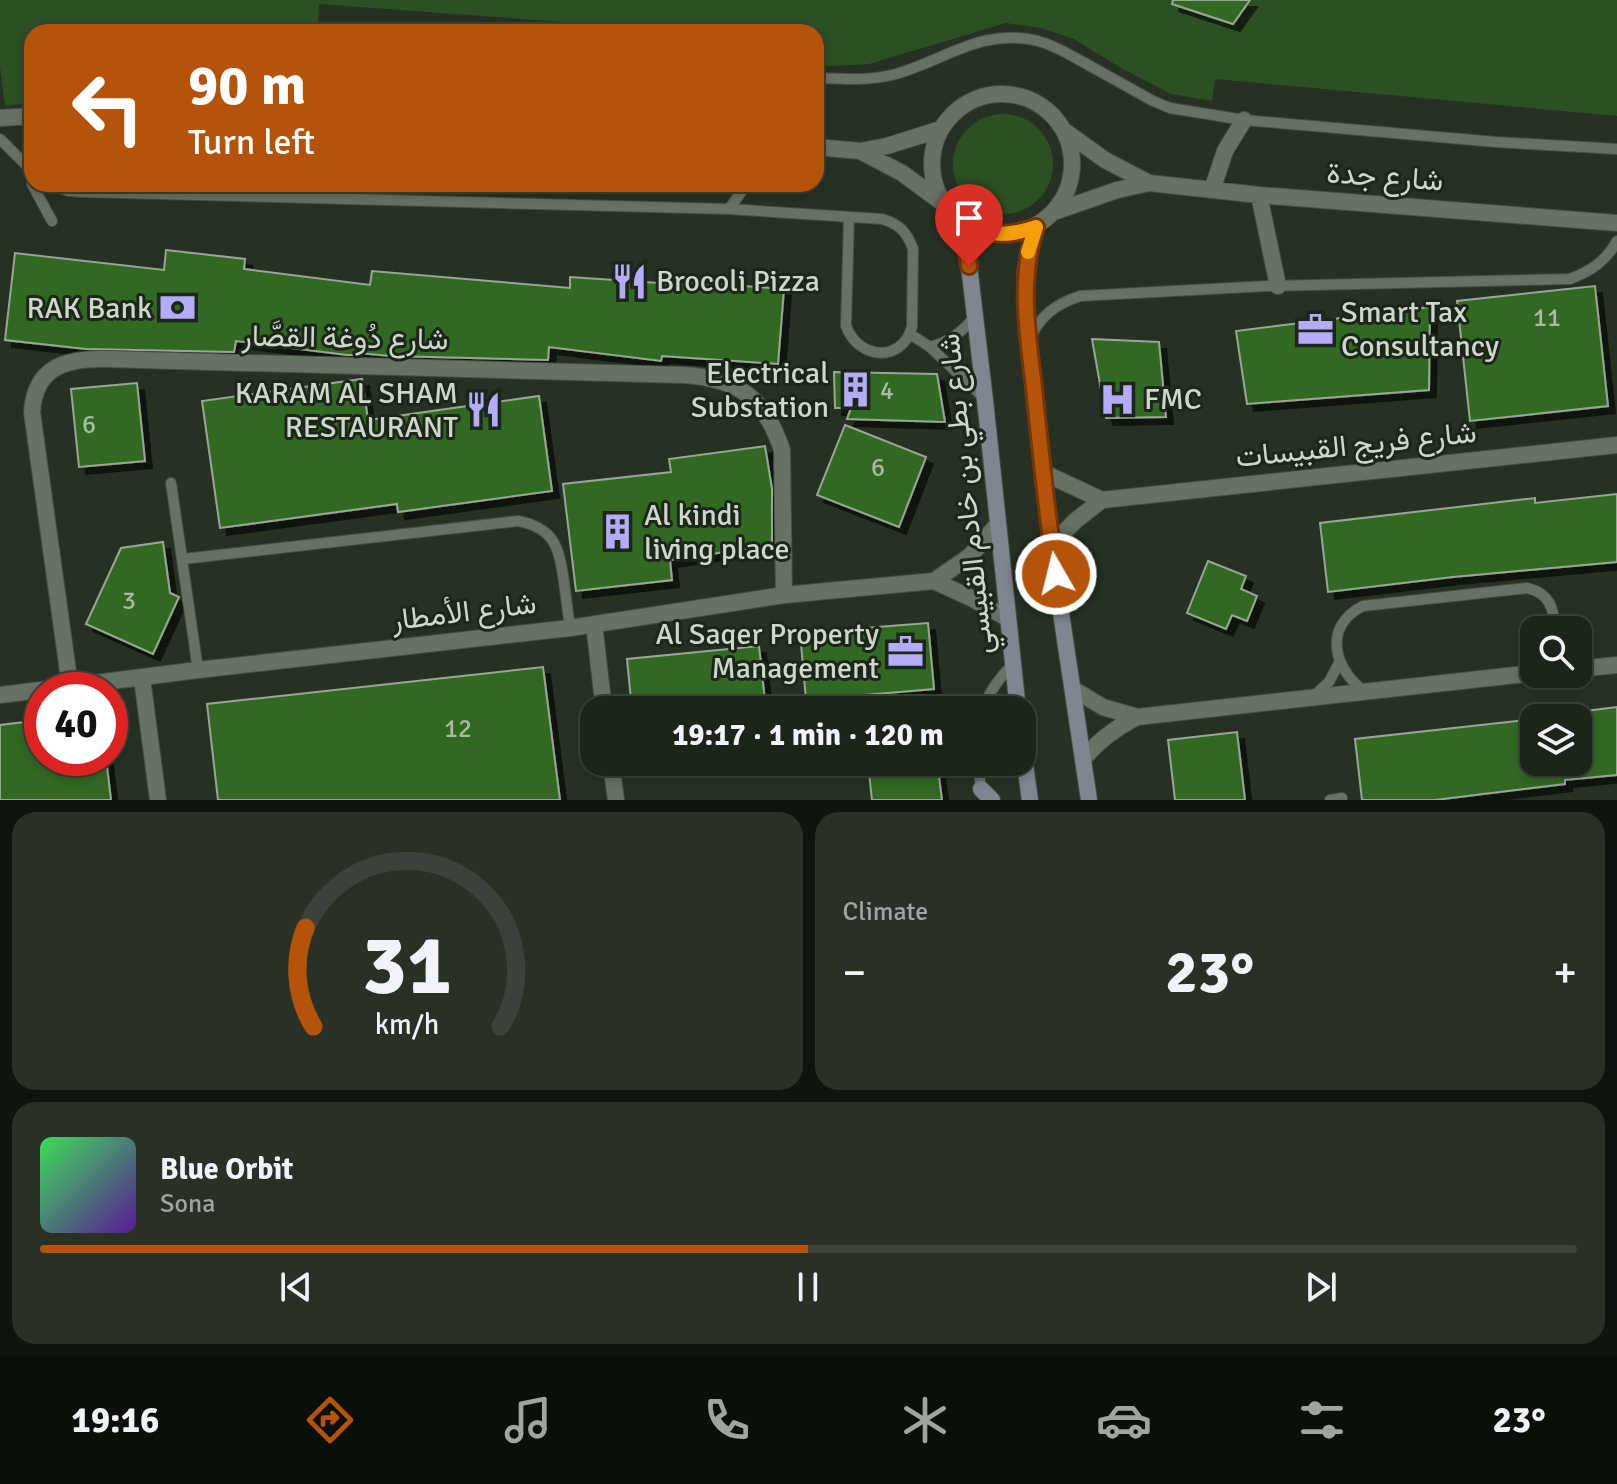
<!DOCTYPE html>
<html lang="en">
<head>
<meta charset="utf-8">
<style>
	:root { --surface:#1c251a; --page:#293127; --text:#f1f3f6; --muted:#a0a5a2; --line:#3a4239; --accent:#b45309 }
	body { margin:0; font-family:Signika,Vazirmatn,sans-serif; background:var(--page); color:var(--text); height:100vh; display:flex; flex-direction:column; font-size:30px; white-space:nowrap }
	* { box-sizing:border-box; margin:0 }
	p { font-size:26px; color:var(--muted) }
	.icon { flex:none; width:44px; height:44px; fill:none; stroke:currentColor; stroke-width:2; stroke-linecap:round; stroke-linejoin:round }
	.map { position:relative; height:800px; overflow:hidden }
	.drawer { display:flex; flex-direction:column; gap:12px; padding:12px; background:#0f140e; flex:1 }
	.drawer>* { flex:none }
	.banner { position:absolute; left:24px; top:24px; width:800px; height:168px; border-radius:24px; box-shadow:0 4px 12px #0003,0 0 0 2px var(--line); background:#b45309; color:#fff; overflow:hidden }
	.buttons { position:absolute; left:1520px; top:616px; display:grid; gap:16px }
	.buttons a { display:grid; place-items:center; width:72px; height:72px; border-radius:16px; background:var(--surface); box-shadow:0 4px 12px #0003,0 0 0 2px var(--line); font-size:40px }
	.speed { position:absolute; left:24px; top:672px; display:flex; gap:16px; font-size:40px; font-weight:700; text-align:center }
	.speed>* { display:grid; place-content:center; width:104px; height:104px; border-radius:50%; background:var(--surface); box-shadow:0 4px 12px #0003,0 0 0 2px var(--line); line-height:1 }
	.speed .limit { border:12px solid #d22; background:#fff; color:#111 }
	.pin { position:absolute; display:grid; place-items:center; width:68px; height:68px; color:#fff; margin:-82px -34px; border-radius:50% 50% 50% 0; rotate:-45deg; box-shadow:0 0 8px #0007 }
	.pin .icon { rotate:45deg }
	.me { position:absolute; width:88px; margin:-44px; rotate:352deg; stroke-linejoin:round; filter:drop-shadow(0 0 6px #0008) }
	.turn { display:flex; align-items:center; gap:28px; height:168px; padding:0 32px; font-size:36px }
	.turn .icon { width:104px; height:104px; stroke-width:2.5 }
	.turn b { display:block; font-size:56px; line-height:68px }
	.big { font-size:60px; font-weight:800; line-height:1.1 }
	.drawer .tile { flex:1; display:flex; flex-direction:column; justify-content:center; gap:12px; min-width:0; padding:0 28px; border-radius:24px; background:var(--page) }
	.drawer .dial { align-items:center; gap:0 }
	.dial svg { height:208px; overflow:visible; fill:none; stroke:var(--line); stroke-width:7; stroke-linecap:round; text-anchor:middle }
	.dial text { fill:var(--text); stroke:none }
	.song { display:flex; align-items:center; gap:24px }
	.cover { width:96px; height:96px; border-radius:12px; background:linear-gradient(135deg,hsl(130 70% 55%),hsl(270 70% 35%)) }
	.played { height:8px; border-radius:4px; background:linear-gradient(90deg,var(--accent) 50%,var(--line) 50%) }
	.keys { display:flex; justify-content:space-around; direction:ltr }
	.heat { display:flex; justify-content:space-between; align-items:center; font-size:44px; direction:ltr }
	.drawer .tiles { flex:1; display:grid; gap:12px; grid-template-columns:1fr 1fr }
	.tile:last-child { grid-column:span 2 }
	.trip { position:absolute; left:580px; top:696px; width:456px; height:80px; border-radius:24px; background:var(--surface); box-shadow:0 4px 12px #0003,0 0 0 2px var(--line); font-weight:800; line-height:80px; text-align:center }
	.dock { display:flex; height:128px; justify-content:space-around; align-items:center; background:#0b0f0a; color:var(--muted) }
	.dock .icon { width:56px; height:56px }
	.dock .selected { color:var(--accent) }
	.dock b { font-size:36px; color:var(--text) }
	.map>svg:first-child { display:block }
	.green { fill:#2c4f23 }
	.building { fill:#326923; stroke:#99a695; stroke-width:2; filter:url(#shadow) }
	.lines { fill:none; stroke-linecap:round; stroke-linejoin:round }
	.lane-casing { stroke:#454e42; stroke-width:12 }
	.street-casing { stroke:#454e42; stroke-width:18 }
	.secondary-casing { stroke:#454e42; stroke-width:18 }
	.lane { stroke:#667263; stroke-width:10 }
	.street { stroke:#667263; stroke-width:16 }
	.secondary { stroke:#7f8591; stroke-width:16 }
	.route-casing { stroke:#753606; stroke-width:20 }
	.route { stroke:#b45309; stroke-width:14 }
	.slow { stroke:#f59e0b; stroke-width:14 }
	.labels { text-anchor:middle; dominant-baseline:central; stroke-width:6; stroke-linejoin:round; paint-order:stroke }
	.number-label { font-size:26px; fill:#a8bba2 }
	.street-label { font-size:30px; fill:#cfd6cd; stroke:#1c271a }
	.poi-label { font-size:30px; fill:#cfd6cd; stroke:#1c271a; text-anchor:start }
</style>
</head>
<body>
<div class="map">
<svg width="1617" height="800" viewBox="0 0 1617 800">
	<defs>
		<filter id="shadow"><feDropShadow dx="7" dy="7" stdDeviation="0" flood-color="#0009"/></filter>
	</defs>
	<rect width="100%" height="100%" fill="#263123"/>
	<path class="green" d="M0,0H1617V116L1215,79L1212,101L1171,94L1121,68L1074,39L1041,28L1006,23L869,64L838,66L816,65V32H674L673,30L319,4L318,27H178L144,29L131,32H32V103L5,106L0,66Z
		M953 164a50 50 0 1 1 100 0a50 50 0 1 1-100 0Z"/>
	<path class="building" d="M1173,0H1250L1233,24L1172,4Z
		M166,250L245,259L244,269L370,285L372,271L570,288V277L689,285V282L784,289L778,364L662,356L661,361L549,347L548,360L391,356L358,353V355H347L236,341L234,352L86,349L5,340L15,253L164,270Z
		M1595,286L1608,406L1470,421L1457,301Z
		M1430,307L1429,390L1247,404L1236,331Z
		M1092,339L1159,342L1166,417L1106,418Z
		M834,372L937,374L945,422L847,419L851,408H835Z
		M362,379L368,420L539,396L552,491L398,512L397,504L220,528L202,401Z
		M137,383L145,461L79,467L71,389Z
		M845,425L926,457L899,527L817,495Z
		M765,446L772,489V545L670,560L672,580L576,591L563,484L671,472L669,459Z
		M1617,494V562L1453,577L1328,592L1320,523L1535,498V503Z
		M163,542L170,593L179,597L153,654L86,624L121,548Z
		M1208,561L1246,576L1241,589L1257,596L1247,621L1232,615L1226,629L1187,613Z
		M928,623L934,689L806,700L800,633Z
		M759,646L766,710H632L627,659Z
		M543,667L560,800H218L207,704Z
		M1617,707V775L1565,780V784L1435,800H1362L1355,739L1534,719V762H1578V712Z
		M42,720V758H106L111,800H0V725Z
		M1237,732L1245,800H1175L1168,740Z
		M886,762H937L942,800H872L868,764Z"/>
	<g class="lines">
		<defs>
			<path id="lane" d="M816,78C843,79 870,81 896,74C945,60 983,27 1038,41C1054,45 1068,54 1083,62C1106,75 1130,88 1153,101L1170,108L1244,120L1496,142L1617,149
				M0,139L32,171
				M32,184L52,221
				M49,184L68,191L82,192L729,209L882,219C899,224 907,232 913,249L912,327C901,364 858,359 846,326L849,217
				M729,209L747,184
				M910,334L930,347L984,398
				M1030,338C1041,315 1056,304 1080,296L1267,286L1570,279C1591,271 1606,261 1617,241
				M930,347C949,342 963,332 975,316
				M171,483L198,670
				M183,559L518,521C555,528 559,548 564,582C566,597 568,613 570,628
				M1364,691C1333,668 1323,626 1363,606L1527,588C1550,593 1554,609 1555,630
				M1314,696L1329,682L1339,663
				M982,710C989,692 999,678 1013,664
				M978,762L981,792
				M1330,800L1342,798"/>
			<path id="street" d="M932 164a70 70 0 1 1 140 0a70 70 0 1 1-140 0Z
				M0,118L32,116
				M1066,132L1105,160L1149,183
				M816,147L860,151L887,146L941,129
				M860,151L902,173L940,201
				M1212,190L1225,151L1244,120
				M1259,195L1278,286
				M1054,212L1117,190L1149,183L1259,195L1617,223
				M1042,472L1102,500
				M1051,546L1075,521L1102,500L1617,445
				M934,581L971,598L1007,618
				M594,624L604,710
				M1578,669L1617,665
				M142,678L158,800
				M70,686L32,412C35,366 67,358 107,359L683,375C738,378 765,398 782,450L784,595
				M1073,689L1103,707L1137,717L1534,673
				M0,695L198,670L570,628L784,595L934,581L970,556L998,524
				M1083,759C1099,740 1115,728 1137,717
				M611,762L616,800"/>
			<path id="secondary" d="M964,224L985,400L1018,710
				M1036,227L1029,248L1025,273L1027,320L1051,546L1089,800
				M1022,743L1030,800
				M981,789L992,800"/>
		</defs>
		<use href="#lane" class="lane-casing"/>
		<use href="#street" class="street-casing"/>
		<use href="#secondary" class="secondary-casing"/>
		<use href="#lane" class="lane"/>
		<use href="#street" class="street"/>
		<use href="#secondary" class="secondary"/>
	</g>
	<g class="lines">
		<defs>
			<path id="route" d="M969,266L964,224C991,236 1008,237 1036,227C1017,282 1029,340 1035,397C1041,456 1047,516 1056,574"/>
		</defs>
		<use href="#route" class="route-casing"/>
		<use href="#route" class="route"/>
		<path class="slow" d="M971,227C993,237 1013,235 1036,227L1028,252"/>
	</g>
	<defs>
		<symbol id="restaurant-bare" viewBox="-9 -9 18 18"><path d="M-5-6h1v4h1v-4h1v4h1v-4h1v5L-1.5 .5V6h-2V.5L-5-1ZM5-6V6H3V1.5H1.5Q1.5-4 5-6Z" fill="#b4acf9" stroke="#1c271a" stroke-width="2.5" paint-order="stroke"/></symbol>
		<symbol id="bank-bare" viewBox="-9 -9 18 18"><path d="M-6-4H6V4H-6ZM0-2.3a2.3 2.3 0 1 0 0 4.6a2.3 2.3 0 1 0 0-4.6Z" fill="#b4acf9" stroke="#1c271a" stroke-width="2.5" paint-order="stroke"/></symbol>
		<symbol id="office-bare" viewBox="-9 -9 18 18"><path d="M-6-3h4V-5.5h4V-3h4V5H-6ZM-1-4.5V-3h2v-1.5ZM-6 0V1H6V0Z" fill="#b4acf9" stroke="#1c271a" stroke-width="2.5" paint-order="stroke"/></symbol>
		<symbol id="building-bare" viewBox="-9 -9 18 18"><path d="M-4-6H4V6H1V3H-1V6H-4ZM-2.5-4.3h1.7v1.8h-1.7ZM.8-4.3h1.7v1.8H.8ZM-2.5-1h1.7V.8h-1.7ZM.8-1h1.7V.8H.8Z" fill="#b4acf9" stroke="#1c271a" stroke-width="2.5" paint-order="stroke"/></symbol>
		<symbol id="hospital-bare" viewBox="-9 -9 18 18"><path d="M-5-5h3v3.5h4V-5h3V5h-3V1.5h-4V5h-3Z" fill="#b4acf9" stroke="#1c271a" stroke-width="2.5" paint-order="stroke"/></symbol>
	</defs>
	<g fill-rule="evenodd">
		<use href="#restaurant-bare" x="604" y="256" width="51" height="51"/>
		<use href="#bank-bare" x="152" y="282" width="51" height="51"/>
		<use href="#office-bare" x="1290" y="304" width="51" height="51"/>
		<use href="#building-bare" x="830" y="364" width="51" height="51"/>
		<use href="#hospital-bare" x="1092" y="374" width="51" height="51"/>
		<use href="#restaurant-bare" x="458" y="384" width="51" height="51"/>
		<use href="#building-bare" x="592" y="506" width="51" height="51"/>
		<use href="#office-bare" x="880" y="626" width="51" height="51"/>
	</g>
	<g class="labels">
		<g class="number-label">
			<text x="1547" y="318">11</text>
			<text x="887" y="391">4</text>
			<text x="89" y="425">6</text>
			<text x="878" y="468">6</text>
			<text x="129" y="601">3</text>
			<text x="458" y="729">12</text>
		</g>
		<g class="street-label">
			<text transform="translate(1385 177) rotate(4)">شارع جدة</text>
			<text transform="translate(345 338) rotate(1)">شارع دُوغة القصَّار</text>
			<text transform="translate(1356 445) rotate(-6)">شارع فريج القبيسات</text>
			<text transform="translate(966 494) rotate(-96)">شارع بطي بن خادم القبيسي</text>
			<text transform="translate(464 612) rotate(-7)">شارع الأمطار</text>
		</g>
		<g class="poi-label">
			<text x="656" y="281">Brocoli Pizza</text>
			<text x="152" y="308" text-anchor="end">RAK Bank</text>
			<text x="1341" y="312">Smart Tax<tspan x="1341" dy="34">Consultancy</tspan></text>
			<text x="829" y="373" text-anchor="end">Electrical<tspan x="829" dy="34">Substation</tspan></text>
			<text x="458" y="393" text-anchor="end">KARAM AL SHAM<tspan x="458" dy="34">RESTAURANT</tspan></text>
			<text x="1144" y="399">FMC</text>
			<text x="644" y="515">Al kindi<tspan x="644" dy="34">living place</tspan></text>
			<text x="879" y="634" text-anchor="end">Al Saqer Property<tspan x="879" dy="34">Management</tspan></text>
		</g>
	</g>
</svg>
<div class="buttons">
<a><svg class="icon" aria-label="search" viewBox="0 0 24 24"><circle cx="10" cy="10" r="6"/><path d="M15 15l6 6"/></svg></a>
<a><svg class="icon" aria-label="layers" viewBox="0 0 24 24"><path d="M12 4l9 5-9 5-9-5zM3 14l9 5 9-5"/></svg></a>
</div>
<div class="speed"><div class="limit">40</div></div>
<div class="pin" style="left:969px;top:266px;background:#d93025"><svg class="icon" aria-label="arrive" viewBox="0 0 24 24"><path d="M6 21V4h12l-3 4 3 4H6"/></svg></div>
<svg class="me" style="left:1056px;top:574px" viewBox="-20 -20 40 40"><circle r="17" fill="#b45309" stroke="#fff" stroke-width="3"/><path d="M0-11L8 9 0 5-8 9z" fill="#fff"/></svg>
<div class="trip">19:17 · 1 min · 120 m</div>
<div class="banner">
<div class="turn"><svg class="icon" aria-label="left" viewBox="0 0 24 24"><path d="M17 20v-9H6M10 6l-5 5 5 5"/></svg><div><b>90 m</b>Turn left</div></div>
</div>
</div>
<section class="drawer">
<div class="tiles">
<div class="tile dial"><svg viewBox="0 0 100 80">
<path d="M14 69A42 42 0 1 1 86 69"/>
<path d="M14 69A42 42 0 0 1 11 31" stroke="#b45309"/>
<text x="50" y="56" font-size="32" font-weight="700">31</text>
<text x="50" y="72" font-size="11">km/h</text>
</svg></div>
<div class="tile"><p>Climate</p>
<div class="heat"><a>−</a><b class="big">23°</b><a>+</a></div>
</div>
<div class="tile">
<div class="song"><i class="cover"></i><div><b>Blue Orbit</b><p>Sona</p></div></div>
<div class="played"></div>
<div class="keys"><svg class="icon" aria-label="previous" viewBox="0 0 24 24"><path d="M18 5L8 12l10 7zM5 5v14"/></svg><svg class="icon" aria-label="pause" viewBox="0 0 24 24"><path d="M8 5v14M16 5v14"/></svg><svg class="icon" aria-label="next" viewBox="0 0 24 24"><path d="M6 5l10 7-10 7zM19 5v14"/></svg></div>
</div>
</div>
</section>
<nav class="dock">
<b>19:16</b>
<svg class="icon selected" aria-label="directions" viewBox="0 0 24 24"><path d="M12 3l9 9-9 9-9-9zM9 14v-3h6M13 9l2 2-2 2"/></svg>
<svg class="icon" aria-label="music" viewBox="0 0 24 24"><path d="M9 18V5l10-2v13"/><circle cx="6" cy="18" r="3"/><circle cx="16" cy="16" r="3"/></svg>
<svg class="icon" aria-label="phone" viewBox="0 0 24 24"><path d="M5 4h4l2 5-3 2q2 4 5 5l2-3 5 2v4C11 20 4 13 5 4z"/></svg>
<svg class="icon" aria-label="climate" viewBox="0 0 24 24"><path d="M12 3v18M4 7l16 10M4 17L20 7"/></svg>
<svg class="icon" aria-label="car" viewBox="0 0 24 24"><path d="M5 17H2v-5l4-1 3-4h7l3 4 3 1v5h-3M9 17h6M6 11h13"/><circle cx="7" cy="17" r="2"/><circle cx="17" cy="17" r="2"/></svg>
<svg class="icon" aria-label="filters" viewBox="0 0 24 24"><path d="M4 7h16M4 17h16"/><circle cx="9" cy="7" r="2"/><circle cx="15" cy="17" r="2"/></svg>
<b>23°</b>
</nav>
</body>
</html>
